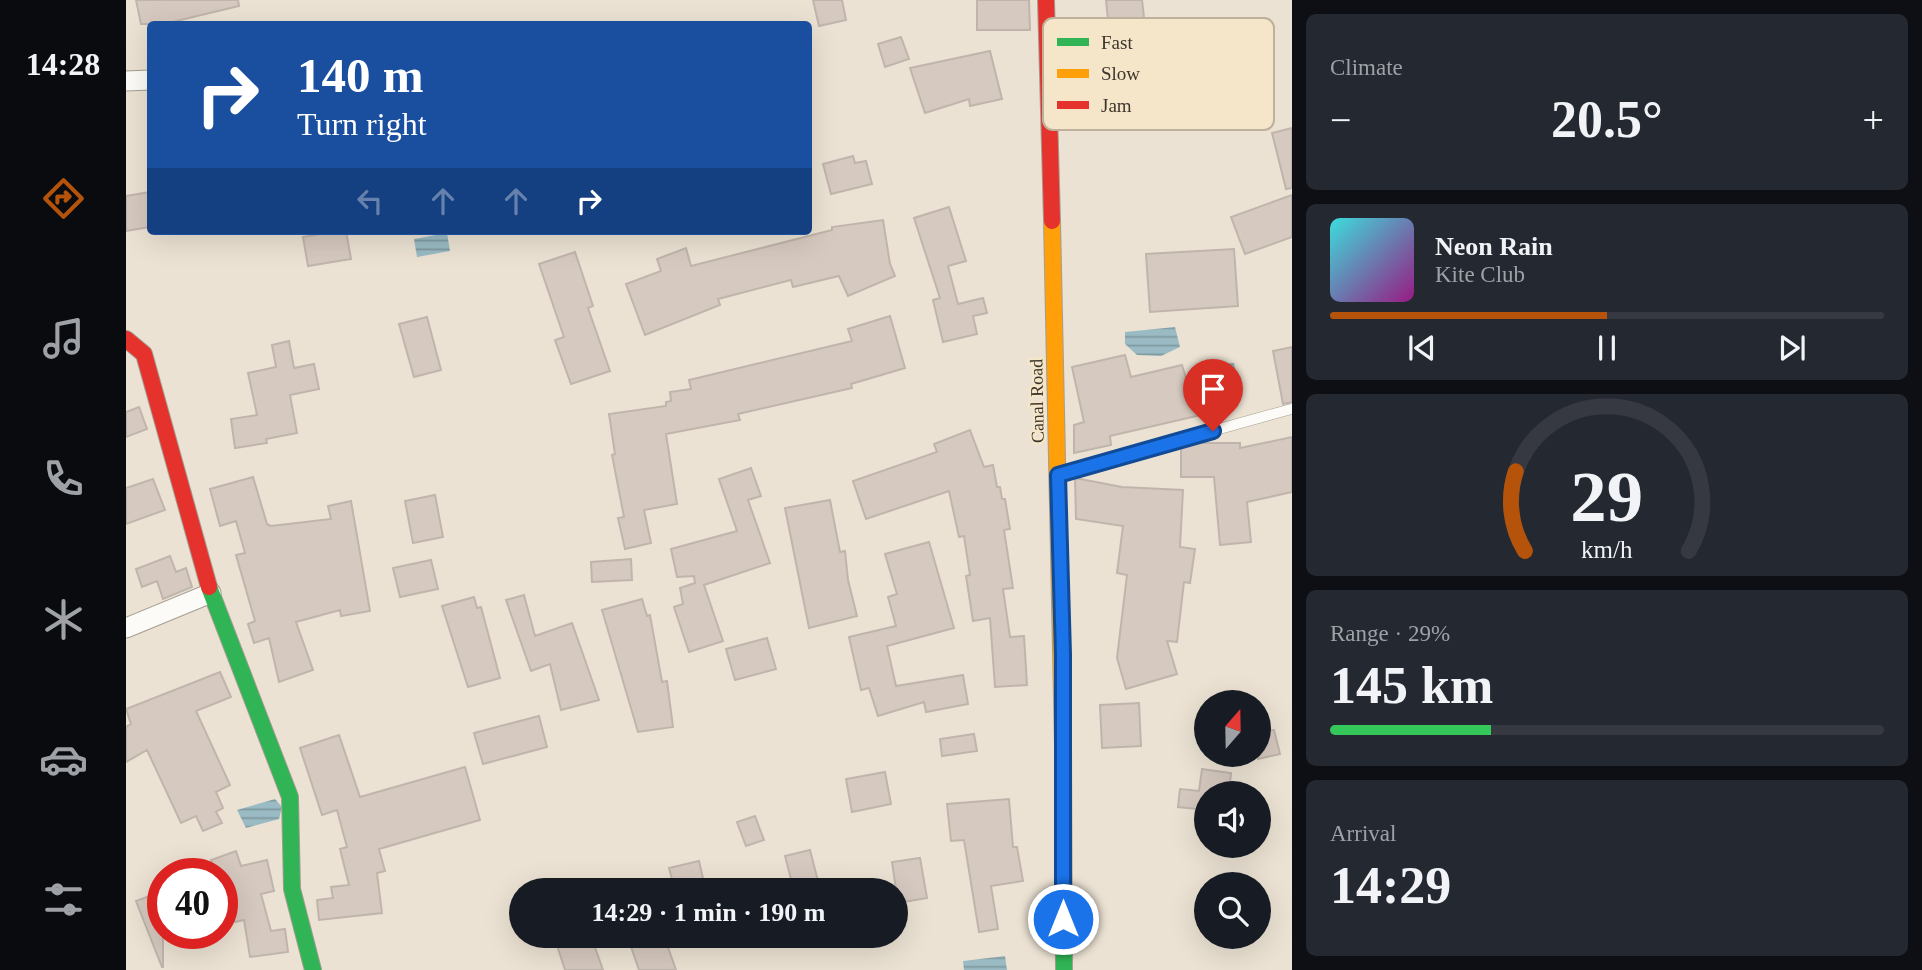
<!DOCTYPE html>
<html lang="en">
<head>
<meta charset="utf-8">
<style>
	:root { --surface:#171b24; --page:#242831; --text:#f1f3f6; --muted:#9ea1a6; --line:#363941; --accent:#b45309 }
	body { margin:0; font-family:"Times New Roman",serif; background:var(--page); color:var(--text); height:100vh; display:flex; flex-direction:column; font-size:26px; white-space:nowrap }
	* { box-sizing:border-box; margin:0 }
	p { font-size:23px; color:var(--muted) }
	.icon { flex:none; width:38px; height:38px; fill:none; stroke:currentColor; stroke-width:2; stroke-linecap:round; stroke-linejoin:round }
	.map { position:relative; flex:1; overflow:hidden }
	.panel { display:flex; flex-direction:column; gap:14px; padding:14px; background:#0d0f14; width:630px }
	.panel>* { flex:none }
	.banner { position:absolute; left:21px; top:21px; width:665px; height:214px; border-radius:7px; box-shadow:0 7px 28px #0002; background:#1a4fa0; color:#fff; overflow:hidden }
	.needle { width:46px; rotate:20deg }
	.fabs { position:absolute; left:1068px; top:690px; display:grid; gap:14px }
	.fabs a { display:grid; place-items:center; width:77px; height:77px; border-radius:50%; background:var(--surface); box-shadow:0 7px 28px #0002; font-size:35px }
	.speed { position:absolute; left:21px; top:858px; display:flex; gap:14px; font-size:35px; font-weight:700; text-align:center }
	.speed>* { display:grid; place-content:center; width:91px; height:91px; border-radius:50%; background:var(--surface); box-shadow:0 7px 28px #0002; line-height:1 }
	.speed .limit { border:10px solid #d22; background:#fff; color:#111 }
	.pin { position:absolute; display:grid; place-items:center; width:60px; height:60px; color:#fff; margin:-72px -30px; border-radius:50% 50% 50% 0; rotate:-45deg; box-shadow:0 0 7px #0007 }
	.pin .icon { rotate:45deg }
	.me { position:absolute; width:77px; margin:-38px; rotate:0deg; stroke-linejoin:round; filter:drop-shadow(0 0 5px #0008) }
	.turn { display:flex; align-items:center; gap:24px; height:147px; padding:0 35px; font-size:32px }
	.turn .icon { width:91px; height:91px; stroke-width:2.5 }
	.turn b { display:block; font-size:49px; line-height:60px }
	.lanes { display:flex; align-items:center; height:66px; padding:0 35px; background:#0003; justify-content:center; gap:35px; direction:ltr }
	.lanes .off { opacity:.35 }
	.big { font-size:52px; font-weight:600; line-height:1.1 }
	.panel .tile { flex:1; display:flex; flex-direction:column; justify-content:center; gap:10px; min-width:0; padding:0 24px; border-radius:10px; background:var(--page) }
	.panel .dial { align-items:center; gap:0 }
	.dial svg { height:182px; overflow:visible; fill:none; stroke:var(--line); stroke-width:7; stroke-linecap:round; text-anchor:middle }
	.dial text { fill:var(--text); stroke:none }
	.song { display:flex; align-items:center; gap:21px }
	.cover { width:84px; height:84px; border-radius:10px; background:linear-gradient(135deg,hsl(180 70% 55%),hsl(310 70% 35%)) }
	.played { height:7px; border-radius:4px; background:linear-gradient(90deg,var(--accent) 50%,var(--line) 50%) }
	.keys { display:flex; justify-content:space-around; direction:ltr }
	.heat { display:flex; justify-content:space-between; align-items:center; font-size:38px; direction:ltr }
	.charge { height:10px; border-radius:5px; background:linear-gradient(90deg,#34c759 29%,var(--line) 0) }
	.trip { position:absolute; left:383px; top:878px; width:399px; height:70px; border-radius:35px; background:var(--surface); box-shadow:0 7px 28px #0002; font-weight:600; line-height:70px; text-align:center }
	main { display:flex; flex:1; min-height:0 }
	.menu { display:flex; flex-direction:column; width:126px; justify-content:space-around; align-items:center; background:#090b0e; color:var(--muted) }
	.menu .icon { width:49px; height:49px }
	.menu .on { color:var(--accent) }
	.menu b { font-size:32px; color:var(--text) }
	.map>svg:first-child { display:block }
	.water { fill:url(#water-rules) }
	.building { fill:#d6c9bf; stroke:#c0b5ac; stroke-width:2 }
	.lines { fill:none; stroke-linecap:round; stroke-linejoin:round }
	.lane-casing { stroke:#a49d92; stroke-width:11 }
	.street-casing { stroke:#a49d92; stroke-width:21 }
	.fast-casing { stroke:#a49d92; stroke-width:18 }
	.slow-casing { stroke:#a49d92; stroke-width:18 }
	.jam-casing { stroke:#a49d92; stroke-width:18 }
	.lane { stroke:#fcfbf8; stroke-width:10 }
	.street { stroke:#fcfbf8; stroke-width:19 }
	.fast { stroke:#30b455; stroke-width:16 }
	.slow { stroke:#ff9f0a; stroke-width:16 }
	.jam { stroke:#e5322d; stroke-width:16 }
	.route-casing { stroke:#114b97; stroke-width:18 }
	.route { stroke:#1a73e8; stroke-width:12 }
	.labels { text-anchor:middle; dominant-baseline:central; stroke-width:5; stroke-linejoin:round; paint-order:stroke }
	.street-label { font-size:18px; fill:#3c362b; stroke:#f5e5c9 }
	.key { fill:#f5e5c9; stroke:#beb09a; stroke-width:2 }
	.key-label { font-size:19px; fill:#3c362b }
</style>
</head>
<body>
<main>
<nav class="menu">
<b>14:28</b>
<svg class="icon on" aria-label="directions" viewBox="0 0 24 24"><path d="M12 3l9 9-9 9-9-9zM9 14v-3h6M13 9l2 2-2 2"/></svg>
<svg class="icon" aria-label="music" viewBox="0 0 24 24"><path d="M9 18V5l10-2v13"/><circle cx="6" cy="18" r="3"/><circle cx="16" cy="16" r="3"/></svg>
<svg class="icon" aria-label="phone" viewBox="0 0 24 24"><path d="M5 4h4l2 5-3 2q2 4 5 5l2-3 5 2v4C11 20 4 13 5 4z"/></svg>
<svg class="icon" aria-label="climate" viewBox="0 0 24 24"><path d="M12 3v18M4 7l16 10M4 17L20 7"/></svg>
<svg class="icon" aria-label="car" viewBox="0 0 24 24"><path d="M5 17H2v-5l4-1 3-4h7l3 4 3 1v5h-3M9 17h6M6 11h13"/><circle cx="7" cy="17" r="2"/><circle cx="17" cy="17" r="2"/></svg>
<svg class="icon" aria-label="filters" viewBox="0 0 24 24"><path d="M4 7h16M4 17h16"/><circle cx="9" cy="7" r="2"/><circle cx="15" cy="17" r="2"/></svg>
</nav>
<div class="map">
<svg width="1166" height="970" viewBox="0 0 1166 970">
	<defs>
		<pattern id="water-rules" width="6" height="5" patternUnits="userSpaceOnUse" patternTransform="scale(1.75)"><rect width="6" height="5" fill="#9abbc4"/><path d="M0 2.5h6" fill="none" stroke="#7f999f"/></pattern>
	</defs>
	<rect width="100%" height="100%" fill="#ebe2d3"/>
	<path class="water" d="M321,233L324,251L291,257L288,239Z
		M1049,327L1054,347L1035,356L1011,355L999,344V332Z
		M1108,363L1113,393L1096,396L1092,365Z
		M149,799L156,807L153,819L120,828L111,810Z
		M879,956L881,970H838L837,961Z"/>
	<path class="building" d="M10,0H112L113,6L38,24H15Z
		M687,0H716L720,20L693,26Z
		M851,0H903L904,30H851Z
		M980,0H1016L1020,35L1048,28L1055,53L1023,61L1025,78L1016,80L1002,29L983,31Z
		M775,37L783,59L759,67L752,44Z
		M864,51L876,99L844,106L843,99L799,113L784,68Z
		M1166,128V188L1160,189L1146,133Z
		M727,156L729,163L740,161L746,184L705,194L697,164Z
		M24,192V227L0,231V196Z
		M1166,195V237L1119,254L1105,217Z
		M823,207L840,261L822,266L832,304L857,298L861,313L847,316L851,334L817,342L807,300L814,298L788,218Z
		M757,220L764,264L769,276L722,296L713,276L667,287L665,280L592,299L594,305L519,335L500,284L535,271L531,259L560,248L565,266L706,230V227Z
		M211,231H220L225,259L182,266L177,237Z
		M1108,249L1112,306L1024,312L1020,254Z
		M449,252L467,306L462,308L484,371L445,384L429,340L438,337L413,264Z
		M764,316L779,368L725,384L726,388L612,414L614,420L540,434L551,504L518,510L525,543L499,549L492,518L498,517L486,455L489,454L483,414L540,406V402L545,401L544,392L565,389L563,380L726,341L722,329Z
		M301,317L315,370L288,377L273,324Z
		M163,341L168,368L188,364L193,389L164,395L171,433L140,439L141,443L109,448L105,419L131,415L122,373L150,367L146,345Z
		M1166,347V402L1157,404L1147,351Z
		M999,355L1005,377L1056,365L1060,378L1080,374L1088,412L984,436L985,445L948,453V425L958,422L946,367Z
		M13,407L21,429L0,437V412Z
		M844,430L858,467L867,465L871,487H874L876,499H879L884,529L878,530L887,588L877,589L884,637L898,636L901,685L869,687L864,618L847,621L840,576L844,575L838,536L833,537L823,491L740,519L727,481L811,452L808,444Z
		M1166,437V492L1121,502L1125,542L1094,545L1088,477H1055V448L1071,443H1114V448Z
		M625,468L635,496L622,500L644,563L578,585L597,641L563,652L548,607L557,604L554,588L569,583L568,576L551,577L545,549L611,531L593,479Z
		M127,477L141,524L145,526L205,519L202,506L225,501L244,611L215,616L214,610L170,622L187,670L153,682L143,638L128,643L122,624L129,621L110,555L119,553L110,521L94,526L84,489Z
		M949,478L996,487L1057,490L1054,547L1069,549L1064,583L1058,582L1051,642L1041,641L1051,674L1000,689L991,658L1001,575L991,573L997,526L950,519Z
		M27,479L39,510L0,524V488Z
		M309,495L317,537L287,543L279,501Z
		M704,500L714,552L719,551L722,580L731,616L683,628L659,508Z
		M803,542L828,628L761,646L770,686L837,675L842,704L800,712L798,702L752,716L743,688L735,690L723,637L770,626L762,597L771,594L759,554Z
		M44,556L50,572L60,568L66,587L37,599L31,581L16,587L10,569Z
		M505,559L506,580L466,582L465,562Z
		M305,560L312,589L274,597L267,568Z
		M398,595L409,636L446,623L473,700L435,710L424,664L405,671L380,600Z
		M348,597L351,608L355,607L374,678L342,687L316,606Z
		M516,599L521,616L524,615L536,682L541,681L547,727L512,732L476,610Z
		M641,638L650,669L609,680L600,649Z
		M94,672L105,697L70,711L104,785L90,792L97,808L90,812L96,823L77,831L70,816L55,823L21,750L0,762V727L5,724L0,709Z
		M1013,703L1015,746L976,748L974,705Z
		M413,716L421,747L357,764L348,733Z
		M1148,730L1154,754L1132,759V733Z
		M848,734L851,751L816,756L814,739Z
		M213,735L234,797L339,767L354,820L253,849L259,871L251,873L256,913L193,920L191,900L207,898L205,887L223,885L214,849L221,847L211,810L196,815L174,748Z
		M1076,769L1105,773L1103,793H1080V810L1052,807L1054,789L1073,791Z
		M759,772L765,804L726,812L720,779Z
		M883,799L887,847H891L897,881L865,886L872,929L853,932L838,840L825,841L821,804Z
		M629,816L638,840L620,846L611,822Z
		M684,850L692,881L667,887L659,856Z
		M110,851L115,866L141,860L148,891L135,894L145,931L159,929L162,952L124,957L118,920L109,922L105,905L96,909V873H90L85,860Z
		M794,858L801,898L772,903L766,862Z
		M573,861L580,891H549L543,868Z
		M37,891V967H36L10,901Z
		M428,936H465L477,970H439Z
		M517,936H538L550,970H513L503,941Z"/>
	<g class="lines">
		<defs>
			<path id="lane" d="M936,473L1165,409"/>
			<path id="street" d="M0,81L24,80
				M0,628L85,593"/>
			<path id="fast" d="M83,587L164,797L166,889L187,970
				M937,745L938,970"/>
			<path id="slow" d="M926,221L937,745"/>
			<path id="jam" d="M920,0L926,221
				M0,339L18,354L83,587"/>
		</defs>
		<use href="#lane" class="lane-casing"/>
		<use href="#street" class="street-casing"/>
		<use href="#fast" class="fast-casing"/>
		<use href="#slow" class="slow-casing"/>
		<use href="#jam" class="jam-casing"/>
		<use href="#lane" class="lane"/>
		<use href="#street" class="street"/>
		<use href="#fast" class="fast"/>
		<use href="#slow" class="slow"/>
		<use href="#jam" class="jam"/>
	</g>
	<g class="lines">
		<defs>
			<path id="route" d="M937,919V655L932,475L1087,431"/>
		</defs>
		<use href="#route" class="route-casing"/>
		<use href="#route" class="route"/>
	</g>
	<g class="labels">
		<g class="street-label">
			<text transform="translate(911 401) rotate(-91)">Canal Road</text>
		</g>
	</g>
	<rect x="917" y="18" width="231" height="112" rx="10" class="key"/>
	<rect x="931" y="38" width="32" height="8" fill="#30b455"/>
	<rect x="931" y="69" width="32" height="9" fill="#ff9f0a"/>
	<rect x="931" y="101" width="32" height="8" fill="#e5322d"/>
	<g class="key-label">
		<text x="975" y="49">Fast</text>
		<text x="975" y="80">Slow</text>
		<text x="975" y="112">Jam</text>
	</g>
</svg>
<div class="fabs">
<a><svg class="needle" viewBox="-14 -14 28 28"><path d="M0-13l5 13h-10z" fill="#e53935"/><path d="M0 13l5-13h-10z" fill="#9ea1a6"/></svg></a>
<a><svg class="icon" aria-label="sound" viewBox="0 0 24 24"><path d="M4 9h4l5-4v14l-5-4H4zM17 9q2 3 0 6"/></svg></a>
<a><svg class="icon" aria-label="search" viewBox="0 0 24 24"><circle cx="10" cy="10" r="6"/><path d="M15 15l6 6"/></svg></a>
</div>
<div class="speed"><div class="limit">40</div></div>
<div class="pin" style="left:1087px;top:431px;background:#d93025"><svg class="icon" aria-label="arrive" viewBox="0 0 24 24"><path d="M6 21V4h12l-3 4 3 4H6"/></svg></div>
<svg class="me" style="left:937px;top:919px" viewBox="-20 -20 40 40"><circle r="17" fill="#1a73e8" stroke="#fff" stroke-width="3"/><path d="M0-11L8 9 0 5-8 9z" fill="#fff"/></svg>
<div class="trip">14:29 · 1 min · 190 m</div>
<div class="banner">
<div class="turn"><svg class="icon" aria-label="right" viewBox="0 0 24 24"><path d="M7 20v-9h11M14 6l5 5-5 5"/></svg><div><b>140 m</b>Turn right</div></div>
<div class="lanes"><svg class="icon off" aria-label="left" viewBox="0 0 24 24"><path d="M17 20v-9H6M10 6l-5 5 5 5"/></svg><svg class="icon off" aria-label="ahead" viewBox="0 0 24 24"><path d="M12 20V5M6 11l6-6 6 6"/></svg><svg class="icon off" aria-label="ahead" viewBox="0 0 24 24"><path d="M12 20V5M6 11l6-6 6 6"/></svg><svg class="icon" aria-label="right" viewBox="0 0 24 24"><path d="M7 20v-9h11M14 6l5 5-5 5"/></svg></div>
</div>
</div>
<section class="panel">
<div class="tile"><p>Climate</p>
<div class="heat"><a>−</a><b class="big">20.5°</b><a>+</a></div>
</div>
<div class="tile">
<div class="song"><i class="cover"></i><div><b>Neon Rain</b><p>Kite Club</p></div></div>
<div class="played"></div>
<div class="keys"><svg class="icon" aria-label="previous" viewBox="0 0 24 24"><path d="M18 5L8 12l10 7zM5 5v14"/></svg><svg class="icon" aria-label="pause" viewBox="0 0 24 24"><path d="M8 5v14M16 5v14"/></svg><svg class="icon" aria-label="next" viewBox="0 0 24 24"><path d="M6 5l10 7-10 7zM19 5v14"/></svg></div>
</div>
<div class="tile dial"><svg viewBox="0 0 100 80">
<path d="M14 69A42 42 0 1 1 86 69"/>
<path d="M14 69A42 42 0 0 1 10 34" stroke="#b45309"/>
<text x="50" y="56" font-size="32" font-weight="700">29</text>
<text x="50" y="72" font-size="11">km/h</text>
</svg></div>
<div class="tile"><p>Range · 29%</p><b class="big">145 km</b><div class="charge"></div></div>
<div class="tile"><p>Arrival</p><b class="big">14:29</b></div>
</section>
</main>
</body>
</html>
